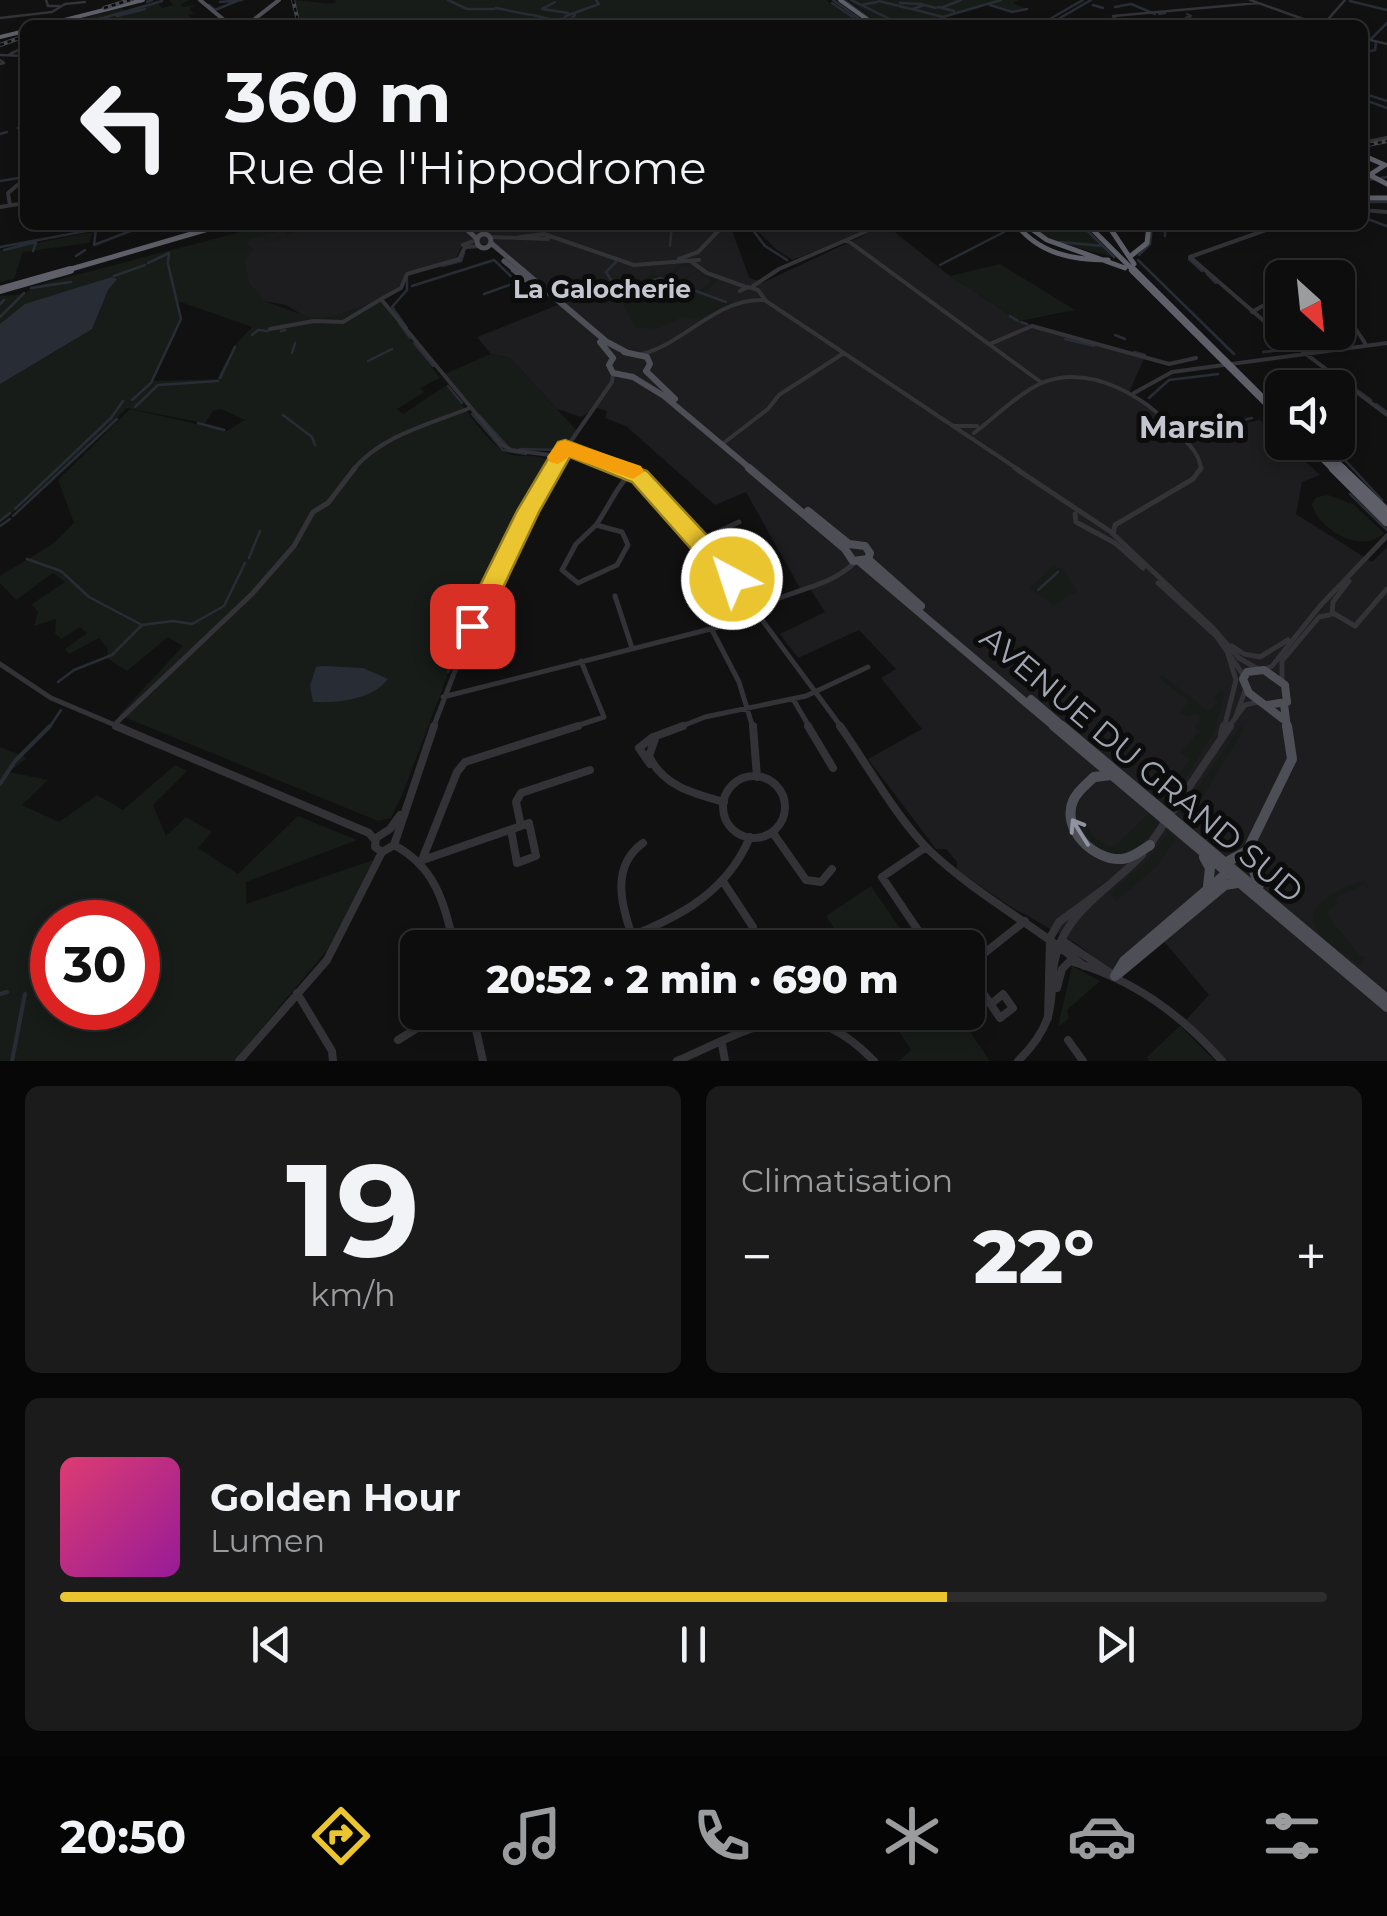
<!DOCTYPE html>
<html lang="fr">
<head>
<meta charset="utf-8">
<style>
	:root { --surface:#0d0d0e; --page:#1b1b1c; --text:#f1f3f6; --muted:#9a9c9e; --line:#2d2d2e; --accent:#ebc52f }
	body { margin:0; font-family:Montserrat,sans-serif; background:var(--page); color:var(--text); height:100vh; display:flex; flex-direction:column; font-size:38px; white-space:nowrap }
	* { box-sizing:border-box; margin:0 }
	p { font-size:32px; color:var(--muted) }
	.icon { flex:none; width:55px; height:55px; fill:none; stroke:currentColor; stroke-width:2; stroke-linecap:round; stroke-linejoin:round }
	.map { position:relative; height:1061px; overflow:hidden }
	.sheet { display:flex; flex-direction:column; gap:25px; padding:25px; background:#070708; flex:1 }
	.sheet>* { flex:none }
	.top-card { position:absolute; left:20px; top:20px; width:1348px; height:210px; border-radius:15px; box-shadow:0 5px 15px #0003,0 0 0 2px var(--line); background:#0d0d0e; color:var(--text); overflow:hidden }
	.needle { width:65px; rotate:153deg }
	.buttons { position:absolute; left:1265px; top:260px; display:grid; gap:20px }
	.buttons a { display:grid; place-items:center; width:90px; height:90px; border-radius:15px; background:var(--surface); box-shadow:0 5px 15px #0003,0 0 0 2px var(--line); font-size:50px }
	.speed { position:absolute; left:30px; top:900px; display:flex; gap:20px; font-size:50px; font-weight:700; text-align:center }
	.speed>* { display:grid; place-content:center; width:130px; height:130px; border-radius:50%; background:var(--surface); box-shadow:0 5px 15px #0003,0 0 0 2px var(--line); line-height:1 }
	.speed .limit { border:15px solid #d22; background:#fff; color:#111 }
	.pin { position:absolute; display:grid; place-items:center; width:85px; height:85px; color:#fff; margin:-42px; border-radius:20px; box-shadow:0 5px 15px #0006 }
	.me { position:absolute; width:110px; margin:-55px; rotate:320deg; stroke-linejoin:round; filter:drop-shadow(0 0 8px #0008) }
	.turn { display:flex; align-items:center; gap:35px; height:210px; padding:0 40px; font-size:45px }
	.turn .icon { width:130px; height:130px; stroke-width:2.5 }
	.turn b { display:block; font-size:70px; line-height:85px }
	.big { font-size:75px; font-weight:800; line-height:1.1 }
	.sheet .tile { flex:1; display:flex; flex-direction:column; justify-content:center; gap:15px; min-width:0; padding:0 35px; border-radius:15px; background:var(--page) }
	.sheet .dial { align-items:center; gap:0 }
	.dial b { font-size:130px; line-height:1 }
	.song { display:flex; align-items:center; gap:30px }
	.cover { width:120px; height:120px; border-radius:15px; background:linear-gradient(135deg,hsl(340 70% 55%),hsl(300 70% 35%)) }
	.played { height:10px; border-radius:5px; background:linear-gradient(90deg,var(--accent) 70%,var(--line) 70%) }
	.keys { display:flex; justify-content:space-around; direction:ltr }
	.heat { display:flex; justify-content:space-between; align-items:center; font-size:55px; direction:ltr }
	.sheet .tiles { flex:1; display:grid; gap:25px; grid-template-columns:1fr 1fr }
	.tile:last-child { grid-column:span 2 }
	.trip { position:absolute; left:400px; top:930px; width:585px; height:100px; border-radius:15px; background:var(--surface); box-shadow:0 5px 15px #0003,0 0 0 2px var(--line); font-weight:800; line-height:100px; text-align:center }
	.tabs { display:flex; height:160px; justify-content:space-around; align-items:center; background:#050506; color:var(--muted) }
	.tabs .icon { width:70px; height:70px }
	.tabs .selected { color:var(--accent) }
	.tabs b { font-size:45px; color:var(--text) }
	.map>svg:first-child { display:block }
	.built { fill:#1d1d1f }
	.green { fill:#171c19; fill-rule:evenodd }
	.water { fill:#282d35 }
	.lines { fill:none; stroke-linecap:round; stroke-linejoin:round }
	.stream-far1 { stroke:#282d35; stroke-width:2.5 }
	.stream { stroke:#282d35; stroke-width:4 }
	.minor-far3 { stroke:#323237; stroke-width:2.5 }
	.minor-far2 { stroke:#323237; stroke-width:4 }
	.minor-far1 { stroke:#323237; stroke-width:5 }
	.minor { stroke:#323237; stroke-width:8 }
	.major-far4 { stroke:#4e4f56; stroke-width:4 }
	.major-far3 { stroke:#4e4f56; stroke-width:5 }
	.major-far2 { stroke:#4e4f56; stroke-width:6 }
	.major-far1 { stroke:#4e4f56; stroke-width:8 }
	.major { stroke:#4e4f56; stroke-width:10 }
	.highway-far3 { stroke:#5e5f68; stroke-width:4 }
	.highway-far2 { stroke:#5e5f68; stroke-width:5 }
	.highway-far1 { stroke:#5e5f68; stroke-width:8 }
	.highway { stroke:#5e5f68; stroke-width:9 }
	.rail-casing { stroke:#45464c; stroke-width:4 }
	.rail { stroke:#0c0c0d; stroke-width:2.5; stroke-dasharray:4; stroke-linecap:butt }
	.oneway { stroke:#9194a0 }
	.route { fill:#ebc52f; stroke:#99801f; stroke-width:2.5 }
	.slow { fill:#f59e0b }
	.labels { text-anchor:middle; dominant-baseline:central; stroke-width:10; stroke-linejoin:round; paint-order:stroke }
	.far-neighbourhood-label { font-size:25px; font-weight:bold; fill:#c3c5cf; stroke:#0c0c0d }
	.neighbourhood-label { font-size:30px; font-weight:bold; fill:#c3c5cf; stroke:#0c0c0d }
	.near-street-label { font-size:32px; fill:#a2a5b2; stroke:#0c0c0d }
</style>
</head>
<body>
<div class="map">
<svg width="1387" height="1061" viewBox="0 0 1387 1061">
	<rect width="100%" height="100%" fill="#111112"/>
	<path class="built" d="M289,225H730L749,277L762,283L886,225L946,273L1019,321L1144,359L1129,392L1149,403L1176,430L1201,432L1260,420L1320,475L1302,482L1296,514L1372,562L1387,547V1061H1222L1183,1023L1209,995L1162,939L1129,967L1112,971L1077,944L1008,905L957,870V862L946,849H936L868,759L922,729L881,678L896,669L859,630L798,658L780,634L825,612L809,587L801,590L746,492L715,505L626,426L605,418L607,411L596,408L581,417L557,409L510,358L491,354L477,337L563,303L495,244H463L456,258L406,273L399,288L343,319H309L286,305L264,301L249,284L234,236Z
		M751,225H879L793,260L777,250Z"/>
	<path class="green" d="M169,0H190L181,4L182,7L199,5L189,8L194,14L188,15L197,23L58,25L121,8L126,11L156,2L162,8L174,5Z
		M295,0L332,4L337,2L334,0H826L861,25H301Z
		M848,0H1019L1013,3L1027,9L1011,12L986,4L944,17L962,24L956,25H881Z
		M267,225H305L298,228L301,231L255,246L287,235L285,230L293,227L249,240L247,244L253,250L245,261L249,284L266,302C279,306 308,318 319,318C335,318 389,298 399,286C402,282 403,277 406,273L454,259L461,252L454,260L406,274L400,288L374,302H382L440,378L420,388L424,392L397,409L403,414L447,385C461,401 487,443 505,452C520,460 536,451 551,462L463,635L402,795L391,818L378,821L119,715L183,646L168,637L127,671L107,658L108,649L99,638L69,654L65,649L87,633L80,627L61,639L55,633L56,619L34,626L38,612L32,604L65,582L53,573L16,600L0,583V576L53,544L74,523L58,480L130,409L227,431L245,420L221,409L213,411L205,423L127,408L55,478L0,522V296L25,294L34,286ZM178,301L252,327L234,346L217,379L152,381L180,319Z
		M1027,225H1083L1117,258L1055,242Z
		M93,232L89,243L23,252L14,279L0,282V250Z
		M677,262C685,262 691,263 697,268L681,266L671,279L679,281L699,270L701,273H692L680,284L700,291L712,280L700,276L705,274L719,279L705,293L731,303C717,314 700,322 682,317L657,329L635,327L616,292L652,275V268L654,275L664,278L680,265Z
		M1000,264L1075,310L1019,321L950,276Z
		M491,354L510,358L577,431L562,451L505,448L442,375Z
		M1328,495L1353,504L1384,533C1363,555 1318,530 1312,504L1317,497Z
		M1054,565L1066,573L1077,591L1053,605L1030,588Z
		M1162,675L1208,711L1218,702L1214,698L1221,690L1225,693L1214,731L1169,807L1159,799L1190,760L1180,752L1200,731L1195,727L1202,717L1195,712L1189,717L1180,712L1189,701L1159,678Z
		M1241,726L1243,731L1187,822L1180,813Z
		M0,747L27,758L9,772L48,780L22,805L59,822L97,795L123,810L175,765L187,771L153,805L166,836L186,817L212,832L198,848L238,874L298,816L357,840L246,882V904L373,860L328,949L234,1061H0ZM52,922H138V1008H52Z
		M1148,814L1160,825C1151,833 1140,849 1129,854C1106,866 1084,840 1083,819C1090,835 1098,842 1114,847Z
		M1168,832L1176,839L1157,866L1116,901L1110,893L1149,859Z
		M1365,881L1370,889L1364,885L1334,898L1337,903L1326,913L1360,956L1366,957L1359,965C1340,948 1287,925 1328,897C1339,889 1351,884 1365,881Z
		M871,886L913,947H846L826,916Z
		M1072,966L1100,981L1067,1010L1069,1018L1058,1027Z
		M888,1013H957L990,1061H899L911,1050Z
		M1180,1026L1215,1061H1149L1147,1057Z"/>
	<path class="water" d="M112,277L117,279L108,290L92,329L0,384V324L25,304Z
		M322,666L363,668L388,679C372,700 338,703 313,702L310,686L316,667Z"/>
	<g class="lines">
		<path class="stream-far1" d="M448,0L467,9H494
			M833,0L864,22
			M844,0L878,25
			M851,0L902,25
			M879,1L911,9
			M1350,1L1387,10
			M147,2L152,0
			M220,2L242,0
			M555,2L542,9L568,13
			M832,3L861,23
			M900,3L922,4
			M209,5L215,10L237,1
			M861,5L877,2
			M990,5L1012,12L1027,9
			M1093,5L1103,8
			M938,7L954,11
			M1115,7L1131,4L1155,14
			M496,8L531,15
			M941,8L961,0
			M912,9L943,17L1001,0
			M913,9L924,5L936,8
			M1159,14L1165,13
			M533,15L558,21
			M117,16L145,9
			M103,18L162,1
			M107,18L117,25
			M942,18L960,23
			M1186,18L1191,16L1187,14
			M1169,21L1174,24
			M1172,21L1183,19
			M1041,24L1083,0
			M80,25L101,18
			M183,25L187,24
			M558,25L566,16L599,4L596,0
			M565,25L575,15
			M569,25L571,21
			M940,25L951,23
			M1048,25L1091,0
			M1371,39L1387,23
			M1362,53L1375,50L1376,42
			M1362,93L1387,101
			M1362,99L1387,108
			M18,128L25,127
			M0,134L7,132
			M1362,147L1387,142
			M0,181L19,178
			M1362,181L1387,177
			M1362,202H1387
			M1362,217L1387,226
			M749,225L765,246L787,260
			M1102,225L1105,229
			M1165,225V236
			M96,229L94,245L146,225
			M1060,242L1103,246L1081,225
			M670,246L672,225
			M0,247L92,230
			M1104,247L1114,257
			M4,250L36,242L33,251
			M1139,255L1150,244L1152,225
			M76,256L85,250
			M1189,259L1202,271
			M1138,260L1234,354
			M148,263L169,253L168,262
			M940,265L1004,232
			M442,266L461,261L464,253
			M1207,274L1216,283
			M114,276L145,265
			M407,277V290L392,307L407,328
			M648,282L660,278L726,302
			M412,286L494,260L519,284
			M615,286L606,272L616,262
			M31,288L71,282
			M618,290L622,299
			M484,294L515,283
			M0,304L4,300
			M1010,316L1018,321
			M0,317L24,293
			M1021,322L1027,324
			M399,323L410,338
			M281,331L285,330
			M252,335L258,330L268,331
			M1115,335L1125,339
			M1286,337L1290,332
			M1065,339L1094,346
			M414,343L433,366
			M1134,352L1145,355
			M1263,352L1294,349
			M292,353L295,343
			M368,361L392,349
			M1332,372L1371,400
			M220,378L235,347
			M448,386L462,403
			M1149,398L1169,380L1218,374
			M132,400L151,383L181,319L168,264
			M1376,404L1387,412
			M135,407L158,385L218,381
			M472,414L503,450L526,454
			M283,415L312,437L315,445
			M479,415L507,446
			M198,423L224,430
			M1191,433L1252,418
			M1328,442L1382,500
			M520,449L558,450
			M1350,494L1387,530
			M15,509L111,418L123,401
			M13,516L117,419
			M0,521L10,513
			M0,526L10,519
			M249,558L260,531
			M27,559L61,571L89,597L142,625L173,621L192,624L224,606L245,563
			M1038,590L1058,572
			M700,591L710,607
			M448,672L546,472
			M58,682L74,670L112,655L142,625
			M49,728L61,710"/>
		<path class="stream" d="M0,784L15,761L50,726
			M0,994L7,992
			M12,1061L25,994"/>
		<path class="minor-far3" d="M46,0L48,6H59
			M1250,0L1320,25
			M0,18L52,12L65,4L85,2
			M1118,21L1113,16L1258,3
			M1323,25L1345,0
			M1362,38L1387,44
			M10,54L25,47
			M0,55L25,56
			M0,60L4,63L0,64"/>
		<path class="minor-far2" d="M1362,143L1387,138
			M10,205L8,193L20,183L25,166
			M0,207L25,203
			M1362,210L1387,212
			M1280,225L1190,257L1278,333L1387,415
			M1292,225L1303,230
			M491,237L548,239
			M520,237L544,234L634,265L699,260
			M847,240L1042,383
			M463,245L474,241
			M465,247L459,259L407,274L401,288L381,299L501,444L511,450L558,456
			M466,247L480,246
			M679,259L698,252L724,225
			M693,263L707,273L746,287
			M753,286L779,269L881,225
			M740,291L748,287L758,290L766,301L1019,470
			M1252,312L1282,295
			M1338,314L1351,322L1365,343
			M270,329L314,321L343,322L381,299
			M990,344L1032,326L1169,364L1196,358
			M642,354C687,342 715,299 763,300
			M1134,393L1172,372L1387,343
			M954,426H977
			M974,433C995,417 1020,392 1044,382C1093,364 1146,398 1177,432C1188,444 1200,453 1201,470
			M725,442L768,409L779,395L844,353
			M565,447L629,470
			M353,470C380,436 430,424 470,408
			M551,470L612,382L613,373"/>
		<path class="minor-far1" d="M622,468L633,472L711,551L842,728
			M1015,468L1111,532L1212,627L1239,658L1258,669
			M1075,514L1076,522L1115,543L1143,568
			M596,525L622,532L628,545L617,565L578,583L562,570L576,544Z
			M596,525C607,510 619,482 632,473
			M1113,534L1115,525L1193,479L1201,468
			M700,540L739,522
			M1158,583L1217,637L1244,676
			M615,596L632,648
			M1333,613L1355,626L1387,589
			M1332,614L1333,602L1349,581
			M712,630L739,682L753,728
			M1232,646L1244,654L1260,657L1288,640
			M0,664L51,698L122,728
			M1264,670L1272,666L1320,606L1387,536
			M1282,681V661L1319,617L1329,615
			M443,697L734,623C747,618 756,609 768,603C796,589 831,586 854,563
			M793,699L810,728
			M1236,716L1246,688
			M114,725L252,594L294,546L313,512L328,503L355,468
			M433,728L473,624L552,468
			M570,728L604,717L581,661
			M677,728L705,717L806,696L868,667
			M1224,728L1236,680L1228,654
			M1228,728L1245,705L1258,702"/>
		<path class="minor" d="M116,726L369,833L375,840
			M683,726L656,736L649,756C663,786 694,794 724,802
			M753,726L757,777
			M808,726L833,768
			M840,726C866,763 898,820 930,851C977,895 1034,925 1084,966
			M1222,734L1224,726
			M650,764L639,748L653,737
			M723 807a31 31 0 1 1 62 0a31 31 0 1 1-62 0Z
			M511,830L517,863L536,856L529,823L521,826
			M773,833L806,880L821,882L832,869
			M394,845L434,726
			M394,845C437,868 444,904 455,948
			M1149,846L1230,726
			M926,847L882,877L930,948
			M382,852L375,847L376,838L390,829L400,815
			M422,860L457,772L465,762L578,726
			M423,860L521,826L516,802L521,793L590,770
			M724,883L753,927
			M1063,941L1112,974
			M602,948C664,923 723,902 750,837
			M636,948C624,912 607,869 643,843
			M968,966L1025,921
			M968,971L1000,1018L1013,1008L1003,994L991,1004
			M1057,988L1062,969L1070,961C1132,979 1180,1013 1222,1061
			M297,993L332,1051L333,1061
			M472,1012L483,1061
			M561,1012L562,1017L570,1016
			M1048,1018L1050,938L1059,922L1108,886
			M398,1040L443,1012
			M1068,1040L1083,1061
			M722,1044L725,1061
			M239,1061L327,960L382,852L394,845
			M677,1061C755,1027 805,989 874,1061
			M1018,1061C1073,1007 1037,984 1065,933C1082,903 1118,880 1142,855"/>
		<path class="major-far4" d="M200,0L230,25
			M247,25L279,0"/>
		<path class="major-far3" d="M462,225L476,238
			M477 241a7 7 0 1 1 14 0a7 7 0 1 1-14 0Z
			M491,243L525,272
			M504,261L517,272"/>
		<path class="major-far2" d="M514,270L528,281
			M522,270L607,342L626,352
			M600,342L613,358
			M624,352L647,357L650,364L646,371
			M613,358L609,365L613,373L633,377
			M646,371L675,399
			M633,377L664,396L752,470"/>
		<path class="major-far1" d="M749,468L845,549
			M808,511L849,544
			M845,549L853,561L868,559L870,553L865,546L849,544
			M868,559L921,606
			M861,563L1056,728
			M1031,699L1065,728
			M1284,704L1287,728
			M1267,705L1287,702L1285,685L1264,670L1247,672L1243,679L1249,693L1283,719"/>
		<path class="major" d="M1054,726L1387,1007
			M1062,726L1387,999
			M1112,775L1094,777C1087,784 1077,791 1073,801C1061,829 1094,861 1122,859C1132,858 1141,851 1150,845
			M1247,851L1259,885
			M1204,857L1210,868L1208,886
			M1227,862L1247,851L1292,759L1287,726
			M1118,974L1225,885L1237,883
			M1115,976L1124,961L1228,872"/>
		<path class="highway-far3" d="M840,0L875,25
			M45,25L143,0
			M0,37L25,31"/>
		<path class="highway-far2" d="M1362,155L1385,165L1371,174
			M1362,171L1387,184
			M1362,198H1387
			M1017,225C1040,254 1073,260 1108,260
			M1026,225L1047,240L1125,268
			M1088,225L1135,272
			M1108,225L1134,264
			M1132,255L1147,243L1149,225
			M61,272L222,225"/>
		<path class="highway-far1" d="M1133,270L1282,418
			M0,290L70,270
			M1307,442L1335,470
			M1335,462L1344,470"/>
		<path class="highway" d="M1333,468L1387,522
			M1341,468L1387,512"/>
		<defs>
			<path id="rail" d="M293,0L299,25
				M104,8L130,0
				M0,45L25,36
				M1362,146L1387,141"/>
		</defs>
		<use href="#rail" class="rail-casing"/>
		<use href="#rail" class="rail"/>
	</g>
	<defs><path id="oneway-shaft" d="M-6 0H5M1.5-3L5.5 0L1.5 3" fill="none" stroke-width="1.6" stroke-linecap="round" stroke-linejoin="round" transform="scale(2.5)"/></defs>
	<use class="oneway" href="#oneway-shaft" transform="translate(1080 832) rotate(-122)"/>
	<path class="route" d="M565,440L647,471L741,572L744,579L741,586H724L632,482L570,457L539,512L481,634L472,637L463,634L460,626L517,511L558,442Z"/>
	<path class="slow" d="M565,440L641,466L644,472L633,479L569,457L558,464L550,462L547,457L558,442Z"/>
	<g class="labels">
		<g class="far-neighbourhood-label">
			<text x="602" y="289">La Galocherie</text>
		</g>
		<g class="neighbourhood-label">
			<text x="1192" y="427">Marsin</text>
		</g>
		<g class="near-street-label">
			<text transform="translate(1142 764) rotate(40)">AVENUE DU GRAND SUD</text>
		</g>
	</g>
</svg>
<div class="buttons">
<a><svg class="needle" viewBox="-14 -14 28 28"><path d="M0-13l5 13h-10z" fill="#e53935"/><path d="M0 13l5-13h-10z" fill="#9a9c9e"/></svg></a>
<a><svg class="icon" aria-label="sound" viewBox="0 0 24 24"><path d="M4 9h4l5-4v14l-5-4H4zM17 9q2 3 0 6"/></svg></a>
</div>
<div class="speed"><div class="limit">30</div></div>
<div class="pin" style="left:472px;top:626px;background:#d93025"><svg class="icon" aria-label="arrive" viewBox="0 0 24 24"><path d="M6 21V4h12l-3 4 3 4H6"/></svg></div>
<svg class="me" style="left:732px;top:579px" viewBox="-20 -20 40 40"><circle r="17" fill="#ebc52f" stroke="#fff" stroke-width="3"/><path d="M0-11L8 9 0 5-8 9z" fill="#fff"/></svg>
<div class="trip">20:52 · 2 min · 690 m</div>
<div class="top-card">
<div class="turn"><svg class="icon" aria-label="left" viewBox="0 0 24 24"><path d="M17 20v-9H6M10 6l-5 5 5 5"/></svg><div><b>360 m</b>Rue de l'Hippodrome</div></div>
</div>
</div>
<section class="sheet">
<div class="tiles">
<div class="tile dial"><b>19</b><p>km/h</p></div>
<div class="tile"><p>Climatisation</p>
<div class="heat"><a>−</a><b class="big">22°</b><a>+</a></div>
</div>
<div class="tile">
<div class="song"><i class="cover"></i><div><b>Golden Hour</b><p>Lumen</p></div></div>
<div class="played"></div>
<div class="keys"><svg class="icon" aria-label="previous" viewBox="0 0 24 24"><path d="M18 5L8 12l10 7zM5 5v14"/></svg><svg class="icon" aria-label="pause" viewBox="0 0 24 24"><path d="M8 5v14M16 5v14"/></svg><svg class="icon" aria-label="next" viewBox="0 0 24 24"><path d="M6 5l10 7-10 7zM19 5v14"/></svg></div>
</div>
</div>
</section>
<nav class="tabs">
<b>20:50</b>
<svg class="icon selected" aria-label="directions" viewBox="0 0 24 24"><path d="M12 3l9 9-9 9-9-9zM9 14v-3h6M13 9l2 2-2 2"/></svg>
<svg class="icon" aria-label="music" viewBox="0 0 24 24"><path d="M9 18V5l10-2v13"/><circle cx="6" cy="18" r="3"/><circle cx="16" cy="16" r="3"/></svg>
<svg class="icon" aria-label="phone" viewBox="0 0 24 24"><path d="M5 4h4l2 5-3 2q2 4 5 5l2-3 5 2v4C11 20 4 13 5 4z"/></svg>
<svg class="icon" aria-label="climate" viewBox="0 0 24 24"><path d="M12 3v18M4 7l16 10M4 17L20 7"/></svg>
<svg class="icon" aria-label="car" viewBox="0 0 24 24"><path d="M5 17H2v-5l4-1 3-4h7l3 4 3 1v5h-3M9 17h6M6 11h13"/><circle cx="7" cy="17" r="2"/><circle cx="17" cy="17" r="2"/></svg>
<svg class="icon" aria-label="filters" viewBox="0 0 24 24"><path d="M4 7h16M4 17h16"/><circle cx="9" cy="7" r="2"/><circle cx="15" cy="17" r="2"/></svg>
</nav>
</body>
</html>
